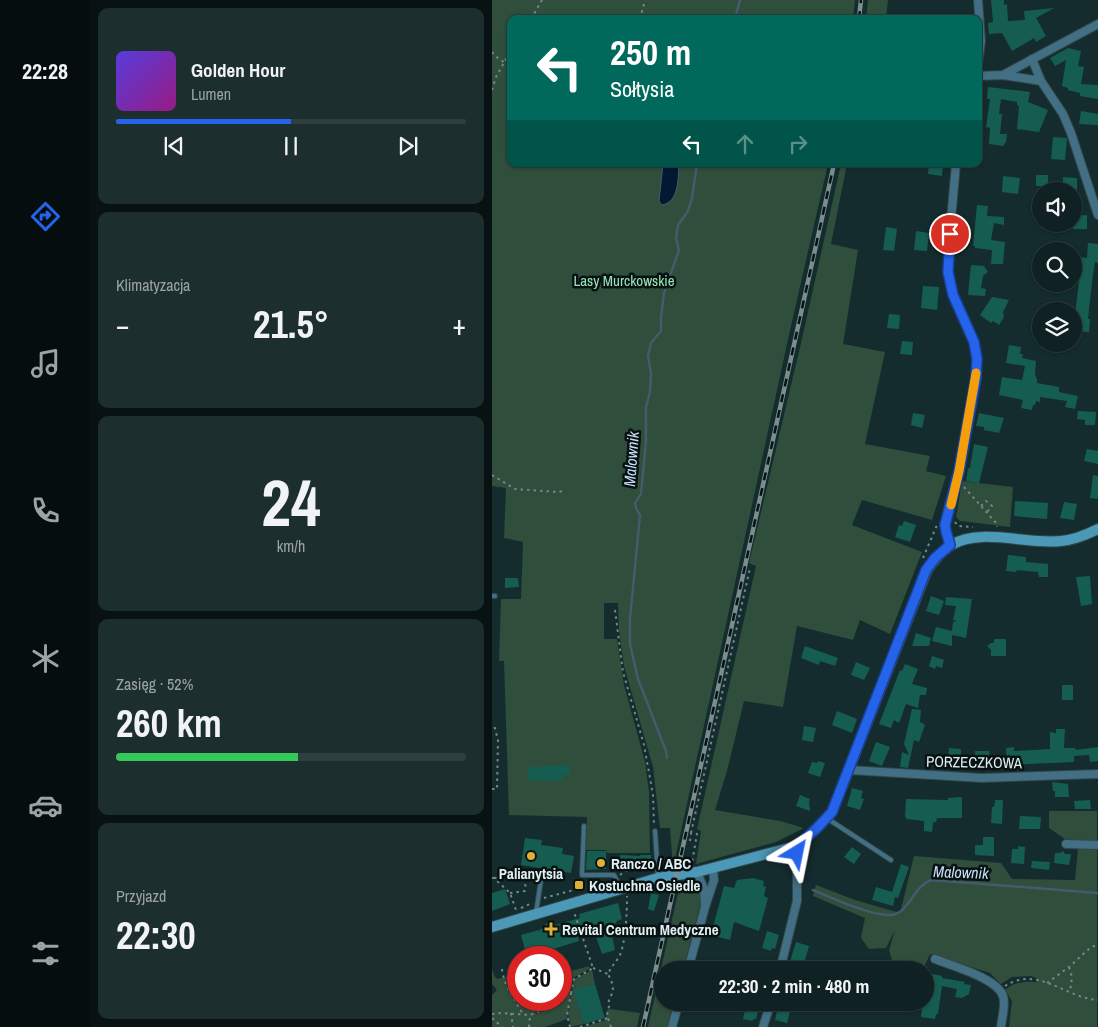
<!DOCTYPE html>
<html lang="pl">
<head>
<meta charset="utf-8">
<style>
	:root { --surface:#0f2122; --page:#1d2e2f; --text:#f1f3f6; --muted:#9ba3a5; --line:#2f3e40; --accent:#2563eb }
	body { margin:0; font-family:"Archivo Narrow",sans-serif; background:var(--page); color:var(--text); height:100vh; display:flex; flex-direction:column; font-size:19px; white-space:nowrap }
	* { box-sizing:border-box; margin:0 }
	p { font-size:16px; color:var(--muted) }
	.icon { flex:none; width:28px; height:28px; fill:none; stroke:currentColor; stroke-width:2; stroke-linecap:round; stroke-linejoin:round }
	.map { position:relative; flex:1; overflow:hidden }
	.details { display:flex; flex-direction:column; gap:8px; padding:8px; background:#081213; width:402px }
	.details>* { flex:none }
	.banner { position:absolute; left:15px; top:15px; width:475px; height:152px; border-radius:10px; box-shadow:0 1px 4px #0004,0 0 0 1px var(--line); background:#00695c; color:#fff; overflow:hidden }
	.buttons { position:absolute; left:540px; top:182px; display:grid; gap:10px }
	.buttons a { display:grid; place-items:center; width:50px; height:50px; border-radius:50%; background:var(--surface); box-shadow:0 1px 4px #0004,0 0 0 1px var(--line); font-size:25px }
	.speed { position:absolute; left:15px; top:946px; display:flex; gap:10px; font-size:25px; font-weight:700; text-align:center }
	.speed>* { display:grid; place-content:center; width:65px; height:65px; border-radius:50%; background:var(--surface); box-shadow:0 1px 4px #0004,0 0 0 1px var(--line); line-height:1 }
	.speed .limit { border:8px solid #d22; background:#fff; color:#111 }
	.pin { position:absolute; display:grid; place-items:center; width:42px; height:42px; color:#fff; margin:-21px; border:2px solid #fff; border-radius:50%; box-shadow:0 1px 5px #0007 }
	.me { position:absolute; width:55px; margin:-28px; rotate:35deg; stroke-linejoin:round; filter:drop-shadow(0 0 4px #0008) }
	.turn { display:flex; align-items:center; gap:18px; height:105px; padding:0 20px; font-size:22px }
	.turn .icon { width:65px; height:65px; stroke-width:2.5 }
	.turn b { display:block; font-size:35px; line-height:42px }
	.lanes { display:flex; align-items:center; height:48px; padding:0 20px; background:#0003; justify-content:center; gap:25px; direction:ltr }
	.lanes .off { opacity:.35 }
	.big { font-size:38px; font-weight:800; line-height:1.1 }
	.details .tile { flex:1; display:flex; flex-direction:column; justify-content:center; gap:8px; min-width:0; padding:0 18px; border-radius:10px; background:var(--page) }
	.details .dial { align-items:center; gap:0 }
	.dial b { font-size:65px; line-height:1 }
	.song { display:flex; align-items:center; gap:15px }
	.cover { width:60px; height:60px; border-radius:8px; background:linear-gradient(135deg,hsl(250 70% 55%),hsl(310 70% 35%)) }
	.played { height:5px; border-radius:2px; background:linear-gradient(90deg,var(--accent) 50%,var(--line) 50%) }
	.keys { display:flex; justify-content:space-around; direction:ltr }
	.heat { display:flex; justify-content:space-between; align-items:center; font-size:28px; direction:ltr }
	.charge { height:8px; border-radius:4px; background:linear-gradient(90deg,#34c759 52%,var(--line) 0) }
	.trip { position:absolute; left:162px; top:961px; width:280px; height:50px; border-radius:25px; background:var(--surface); box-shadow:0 1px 4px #0004,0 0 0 1px var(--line); font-weight:800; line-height:50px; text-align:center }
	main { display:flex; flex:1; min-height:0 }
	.tabs { display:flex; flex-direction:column; width:90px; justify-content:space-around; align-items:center; background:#060d0e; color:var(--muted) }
	.tabs .icon { width:35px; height:35px }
	.tabs .active { color:var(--accent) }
	.tabs b { font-size:22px; color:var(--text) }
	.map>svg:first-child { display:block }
	.green { fill:#2f4e3b }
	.water { fill:#021a31; stroke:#455a6b }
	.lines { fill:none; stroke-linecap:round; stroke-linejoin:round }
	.stream { stroke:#455a6b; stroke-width:2.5 }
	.building { fill:#165d51 }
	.lane-casing { stroke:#314749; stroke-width:6 }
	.street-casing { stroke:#314749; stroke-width:10 }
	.secondary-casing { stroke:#314749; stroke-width:12 }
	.path { stroke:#748789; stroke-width:2; stroke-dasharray:2.5 4; stroke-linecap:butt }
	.lane { stroke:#426f83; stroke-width:4 }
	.street { stroke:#426f83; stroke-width:8 }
	.secondary { stroke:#4b98b7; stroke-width:10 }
	.rail-casing { stroke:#7a8d8f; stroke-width:4.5 }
	.rail { stroke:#081213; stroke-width:2.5; stroke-dasharray:8; stroke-linecap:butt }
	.route-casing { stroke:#184099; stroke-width:12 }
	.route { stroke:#2563eb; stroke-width:9 }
	.slow { stroke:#f59e0b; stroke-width:9 }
	.poi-dot { fill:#e1af34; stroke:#081213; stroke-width:2 }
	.labels { text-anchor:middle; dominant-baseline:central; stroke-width:5; stroke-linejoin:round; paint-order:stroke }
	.park-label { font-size:15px; fill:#98e4b5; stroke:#081213 }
	.street-label { font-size:15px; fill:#e2f0f2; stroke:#081213 }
	.poi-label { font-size:15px; font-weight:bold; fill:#e2f0f2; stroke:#081213; text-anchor:start }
	.water-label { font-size:16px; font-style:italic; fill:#c8def6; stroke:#081213 }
</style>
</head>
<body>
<main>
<nav class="tabs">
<b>22:28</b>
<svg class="icon active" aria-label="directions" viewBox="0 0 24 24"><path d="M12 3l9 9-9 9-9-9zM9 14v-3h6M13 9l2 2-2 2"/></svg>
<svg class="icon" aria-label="music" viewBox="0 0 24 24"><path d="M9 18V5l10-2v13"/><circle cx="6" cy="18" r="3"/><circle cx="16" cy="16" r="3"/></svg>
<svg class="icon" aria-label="phone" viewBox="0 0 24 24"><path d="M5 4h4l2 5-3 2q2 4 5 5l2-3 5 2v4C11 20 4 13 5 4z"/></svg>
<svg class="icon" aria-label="climate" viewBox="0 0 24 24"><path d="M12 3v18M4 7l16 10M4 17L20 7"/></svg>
<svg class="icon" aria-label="car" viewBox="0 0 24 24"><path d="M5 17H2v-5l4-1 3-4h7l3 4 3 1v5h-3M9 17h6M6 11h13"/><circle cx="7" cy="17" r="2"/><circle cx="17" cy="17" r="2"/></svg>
<svg class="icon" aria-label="filters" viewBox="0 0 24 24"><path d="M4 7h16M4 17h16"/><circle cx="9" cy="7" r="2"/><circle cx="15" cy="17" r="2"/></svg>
</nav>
<section class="details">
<div class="tile">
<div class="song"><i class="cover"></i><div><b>Golden Hour</b><p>Lumen</p></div></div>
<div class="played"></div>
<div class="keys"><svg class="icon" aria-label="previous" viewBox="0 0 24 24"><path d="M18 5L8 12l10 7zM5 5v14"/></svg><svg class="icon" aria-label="pause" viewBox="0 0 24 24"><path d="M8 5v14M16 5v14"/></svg><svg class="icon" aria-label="next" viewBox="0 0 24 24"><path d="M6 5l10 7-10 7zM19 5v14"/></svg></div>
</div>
<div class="tile"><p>Klimatyzacja</p>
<div class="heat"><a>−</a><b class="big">21.5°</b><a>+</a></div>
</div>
<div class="tile dial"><b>24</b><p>km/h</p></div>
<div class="tile"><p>Zasięg · 52%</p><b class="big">260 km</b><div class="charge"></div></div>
<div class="tile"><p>Przyjazd</p><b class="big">22:30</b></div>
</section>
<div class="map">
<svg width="606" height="1027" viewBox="0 0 606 1027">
	<rect width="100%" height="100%" fill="#142c2e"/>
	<path class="green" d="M0,0H363L361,19H19V164H336L297,335L181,868L178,828H168L161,767L132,666L127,630L126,603H112V639H125L132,685L153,762L157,792L158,853H115L114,850H94L95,817L17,815L12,661H7L9,599H29L31,542L12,538L14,488L0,486Z
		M376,0H396L394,19H374Z
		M349,164H355L339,244L366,250L351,344L393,352L373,444L438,456L434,471L454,476L440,520L370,500L360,525L430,552L398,634L368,620L361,640L305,626L291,707L252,701L235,771L223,810L288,821L312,828L284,842L204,864L209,831L205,829L264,566L257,563L309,343Z
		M470,481L521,487L518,527L468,521L464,517Z
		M557,811H605V1027H517L520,1001L513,990C523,982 532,981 545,982V978L539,976L520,977L509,984L498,973L438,954L431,970H403L397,950L403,930L394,948L377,949L369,938L373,918L321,896L324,885L363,900L408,913L422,856L509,863L520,879L583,880L586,848L557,828Z
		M188,884H203L209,888L211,895L191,970H171V1002L183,1003L176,1027H156Z
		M97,966V969L81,978L75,1019L53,1027H0V995L5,990L0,984V969L3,977L5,979L26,974V1000H39L44,1014L63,1007L62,1000H69V974Z
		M100,970L103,984L82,991L92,1024L79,1027L76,1014L82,979Z
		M118,1009L148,1013L145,1027H91L114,1020L115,1010Z"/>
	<path class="water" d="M171,164H187C186,179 187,202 170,205L167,201Z"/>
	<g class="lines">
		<path class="stream" d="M243,19L248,0
			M175,758L174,751L146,679L138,644V619L148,515L144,508L143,503L149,494L154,441V407L158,392L159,373L156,356L159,343L169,331V317L172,293L187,250L184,238L186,225L196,211L200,198L205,164
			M321,890C340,898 379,916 399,915C403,915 406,913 409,911C421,901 424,886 439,880L606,893"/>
	</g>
	<path class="building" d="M499,0H512V5L515,4L516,21L533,20L532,11L562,8L544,18L554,36L544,42L542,38L520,51L510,33L497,34L496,23L501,22Z
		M576,48L589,51L586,66L592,67L589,84L606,85V99L588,96V93L576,90V88L570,86L574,60L563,66L558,58Z
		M496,87L538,92L536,102L556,110L547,132L525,129L527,106L525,105V102L509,99L507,114H510L508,134H515L514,142L512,144V146L497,144L498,128L494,127L498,99H495Z
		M589,111L606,114V125L587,124Z
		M561,137L575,138L573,160L559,159Z
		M437,164H451L450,176L436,174Z
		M544,175H556V186H544Z
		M511,176L528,178L526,194L510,192Z
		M571,177L585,178V191H571Z
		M485,205L496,206L495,216L512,217V225L502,223L499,240L513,242L511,264H499L500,250L483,248V246H481Z
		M595,215V229H581V216Z
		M394,227L405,229L402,251L391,250Z
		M424,231L437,233L435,251L422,250Z
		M596,243L606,244V263L603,262L600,282L596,319H598L597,332L583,331L584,323H582L588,273L585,272L587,257L595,258Z
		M479,265L492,266L496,272L491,276L489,288L494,289L493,296L476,295Z
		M431,286L447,287L445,310L429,308Z
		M500,297L517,300L511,312L512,317L507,325L501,321L499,323L488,315Z
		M397,314L408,315L407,329L395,328Z
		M410,341L421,342L420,355L408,354Z
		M517,345L529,347L528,354H531L530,358L544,361L543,375L545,379V383L567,387V392L586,396L583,409L573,407L575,401L548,397V402L544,401L543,405H541L540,410L529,408L531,400L507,395L510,377L530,380L533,366L514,363Z
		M586,411L604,412L603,425H593V420L585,419Z
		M421,413L433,415L430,428L419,425Z
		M487,413L512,418L507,433L492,430V427L484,426Z
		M482,444L496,447L487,483L474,481L476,468H478Z
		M595,449L606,451V464L592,461Z
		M601,475L606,476V499L598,498Z
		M523,501L556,503L555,519L522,516Z
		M572,502L585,504L582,520L568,518Z
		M412,521L424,525L418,542L403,537L407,525L410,526Z
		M516,555L534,557V562L556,564V577H547L546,572L525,570L524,572L514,571Z
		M598,576L600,604L589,606L584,577Z
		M13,578H26L27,587L13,588Z
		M439,596L452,601L447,615L434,611Z
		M454,597L480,599L474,638L460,635V646L440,641L444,627L460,631L461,622L465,621L461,620L464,606L453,605Z
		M424,633L439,638L437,646H420Z
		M502,639H514V656H499V650L495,646L499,643H502Z
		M313,646L346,658L343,666L328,661L327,665L309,658Z
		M440,656L452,660L450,668L444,666L443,669L437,666Z
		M364,662L378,668L372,680L359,675Z
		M413,664L426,669L420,684L435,688L434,695H428L426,708L414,704L407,723L402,720L399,728L387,724L408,670L410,671Z
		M570,685H581V700H570Z
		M420,709L429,710L428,722L433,725L427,742L422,740L416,768L408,767L410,752L417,755L412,744Z
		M345,711L365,719L360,733L340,725Z
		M312,726L324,728L321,742L310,740Z
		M564,729H573L572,748H583L584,750L606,747V761L598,762L597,755L582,756V762L515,765L514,748L522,747V751L558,749V732L564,733Z
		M384,742L398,747L390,766L377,761Z
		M457,748L469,749V761L456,760Z
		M483,751H497L498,764L484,765Z
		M326,761L333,763L328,777L316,773L320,762L325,763Z
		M76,765L78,766V774H71V781L36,780V767H53V766Z
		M560,782L576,784L577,797H563V791H561Z
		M360,788L371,791L369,798L372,799L368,810L355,806Z
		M308,795L318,799L317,802L318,811L304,806Z
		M470,797V818H445L444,822H441L440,832L432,831V821L414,819V817H413L414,799L456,800V798Z
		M503,800H511L510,824L499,823L500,807H502Z
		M598,800L599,809H583L582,801Z
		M528,816L549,817L548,829H527Z
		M491,837H502V856L483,855V845H491Z
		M33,838L50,840L49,845L71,848L70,854L82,856L79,873L29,865Z
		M526,846L533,847L532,864L519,863L520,849H526Z
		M360,847L369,854L362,864L352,857Z
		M95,851H114V869L94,870Z
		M571,851L573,854H579L577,865L562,863L563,853H568Z
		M128,855L148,856V855H159L160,864L143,863V866L129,868Z
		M540,861L558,862L557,870L539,868Z
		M409,864L417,867L406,898L403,897L401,906L380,900L384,887L400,892Z
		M261,878L272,881L271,886L274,887L272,896L276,898L267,931L242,922L238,940L219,935L232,886L242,888L245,880Z
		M13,889L18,904L0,911V893Z
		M159,893L167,895L162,911L156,909Z
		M126,903L130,919L125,921L119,931L123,950L110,954L101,928L85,932L87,941L35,957L29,935L47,930L48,933V929L54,928L53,924L62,921L63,925L88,918L87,914Z
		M275,931L287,935L283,949L280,948L279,951L270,948Z
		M304,942L317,946L312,964L298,962Z
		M436,973L450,976V978L473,982L472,984L479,985L477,994L470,998L463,997L465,989L450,986L446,1014H444L443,1019L429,1017L431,1002H434Z
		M103,984L113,1018L92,1024L81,990Z
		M39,1000H64L65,1002L42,1009Z
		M255,1002L268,1005L264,1019H261V1021L251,1019Z
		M287,1002L300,1004L295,1023L283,1020Z
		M313,1002H322L340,1006L334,1012L312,1007Z"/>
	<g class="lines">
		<defs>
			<path id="lane" d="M0,596H3
				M336,819L399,860
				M92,826L90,875H122L128,887
				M163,831L166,876
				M44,913L50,873"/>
			<path id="street" d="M540,59L549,81L571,114L579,133L606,215
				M486,64L489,41L486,0
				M511,75L549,81
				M486,76L511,75L606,24
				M458,545L453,525L467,471L484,378L485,359L482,342L461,295L457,272L456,253L464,164
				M357,770L490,778L606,774
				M574,844L606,845
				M205,872L212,889L213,905
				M443,959C460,966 505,978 511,996C514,1005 510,1017 509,1027
				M196,970L213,907L222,880L221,868
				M288,970L305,901V846
				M180,1027L187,1002
				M271,1027L279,1002"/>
			<path id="secondary" d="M0,927L166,878L205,872L305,846L325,828L340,812L435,570C442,560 449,551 459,545C489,527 535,545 569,541C582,540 594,535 606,529"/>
		</defs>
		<use href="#lane" class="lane-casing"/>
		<use href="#street" class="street-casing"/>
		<use href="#secondary" class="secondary-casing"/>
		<path class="path" d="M39,19L50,0
			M148,19L153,0
			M0,52L3,56L19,67
			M0,90L4,77L19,50
			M0,475L23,489L66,492L71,491
			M472,487L505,524V527
			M489,506L494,501L500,506L495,512
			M463,522L466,526L481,527
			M431,558L445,525
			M123,610L131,672L152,745L156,767L161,795L162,826
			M0,789H5L6,740L2,725
			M199,833L258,568
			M198,841L199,833L205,834L200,863
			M128,875L133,871L159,865
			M0,878H2L18,893L24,910
			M2,878L44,873
			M18,893L33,891L34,874
			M52,898L112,882
			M29,908L38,904
			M577,967L580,977L578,992
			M101,968L116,974
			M10,969C12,986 22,999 31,1014
			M555,983L577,967L598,948L606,944
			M513,986C546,965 573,998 606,1000
			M19,1013L21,1027
			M0,1014L10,1013L37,1015
			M0,1018L10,1027
			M37,1027L38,1015L61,1006L79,993L82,979L101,968L82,912
			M78,1027L75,1015L79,993
			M88,1027L116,1018
			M119,1027L115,1015L117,1006L116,1003C122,989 123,988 116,974C119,967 123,963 127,957C134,943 135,912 135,896"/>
		<use href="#lane" class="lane"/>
		<use href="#street" class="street"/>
		<use href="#secondary" class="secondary"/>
		<defs>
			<path id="rail" d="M367,19L369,0
				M151,1027L342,164"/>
		</defs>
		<use href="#rail" class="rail-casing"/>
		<use href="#rail" class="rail"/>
	</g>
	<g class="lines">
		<defs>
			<path id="route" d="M305,853V846L325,828L340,812L434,570L443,558L458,545L454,531L453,525L467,471L484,378L485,359L482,342L461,295L456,272L458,234"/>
		</defs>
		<use href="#route" class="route-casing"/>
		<use href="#route" class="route"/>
		<path class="slow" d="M459,505L467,471L484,373"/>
	</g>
	<g class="poi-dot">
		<circle cx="39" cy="856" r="5"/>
		<circle cx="109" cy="863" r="5"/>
		<rect x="82" y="880" width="10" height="10" rx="2.5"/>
		<path d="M56.5 921.5h5v5h5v5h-5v5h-5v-5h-5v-5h5z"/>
	</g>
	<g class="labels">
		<g class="park-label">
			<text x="132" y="280">Lasy Murckowskie</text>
		</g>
		<g class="street-label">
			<text transform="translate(482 762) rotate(1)">PORZECZKOWA</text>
		</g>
		<g class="poi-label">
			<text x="119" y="863">Ranczo / ABC</text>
			<text x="39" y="873" text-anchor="middle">Palianytsia</text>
			<text x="97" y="885">Kostuchna Osiedle</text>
			<text x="70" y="929">Revital Centrum Medyczne</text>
		</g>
		<g class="water-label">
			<text transform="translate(139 459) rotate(-86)">Malownik</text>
			<text transform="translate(469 872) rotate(2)">Malownik</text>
		</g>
	</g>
</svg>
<div class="buttons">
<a><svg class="icon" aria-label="sound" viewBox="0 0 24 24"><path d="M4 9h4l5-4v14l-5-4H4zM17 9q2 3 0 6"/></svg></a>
<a><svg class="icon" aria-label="search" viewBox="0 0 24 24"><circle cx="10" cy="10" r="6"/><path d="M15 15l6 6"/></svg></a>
<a><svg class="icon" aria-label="layers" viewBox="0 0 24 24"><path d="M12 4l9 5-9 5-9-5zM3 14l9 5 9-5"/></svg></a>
</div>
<div class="speed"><div class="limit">30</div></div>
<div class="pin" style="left:458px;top:234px;background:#d93025"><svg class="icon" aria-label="arrive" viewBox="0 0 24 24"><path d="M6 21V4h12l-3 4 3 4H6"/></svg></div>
<svg class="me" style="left:305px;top:853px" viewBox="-20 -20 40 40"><path d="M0-17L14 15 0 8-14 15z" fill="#2563eb" stroke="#fff" stroke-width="4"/></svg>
<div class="trip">22:30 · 2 min · 480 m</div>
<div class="banner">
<div class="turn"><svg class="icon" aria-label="left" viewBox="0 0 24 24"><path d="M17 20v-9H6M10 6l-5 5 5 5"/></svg><div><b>250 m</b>Sołtysia</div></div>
<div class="lanes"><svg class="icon" aria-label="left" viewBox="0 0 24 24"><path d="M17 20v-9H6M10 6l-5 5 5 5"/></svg><svg class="icon off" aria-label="ahead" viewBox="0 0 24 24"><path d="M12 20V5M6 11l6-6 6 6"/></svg><svg class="icon off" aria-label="right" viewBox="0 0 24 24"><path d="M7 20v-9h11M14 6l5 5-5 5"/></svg></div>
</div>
</div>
</main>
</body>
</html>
